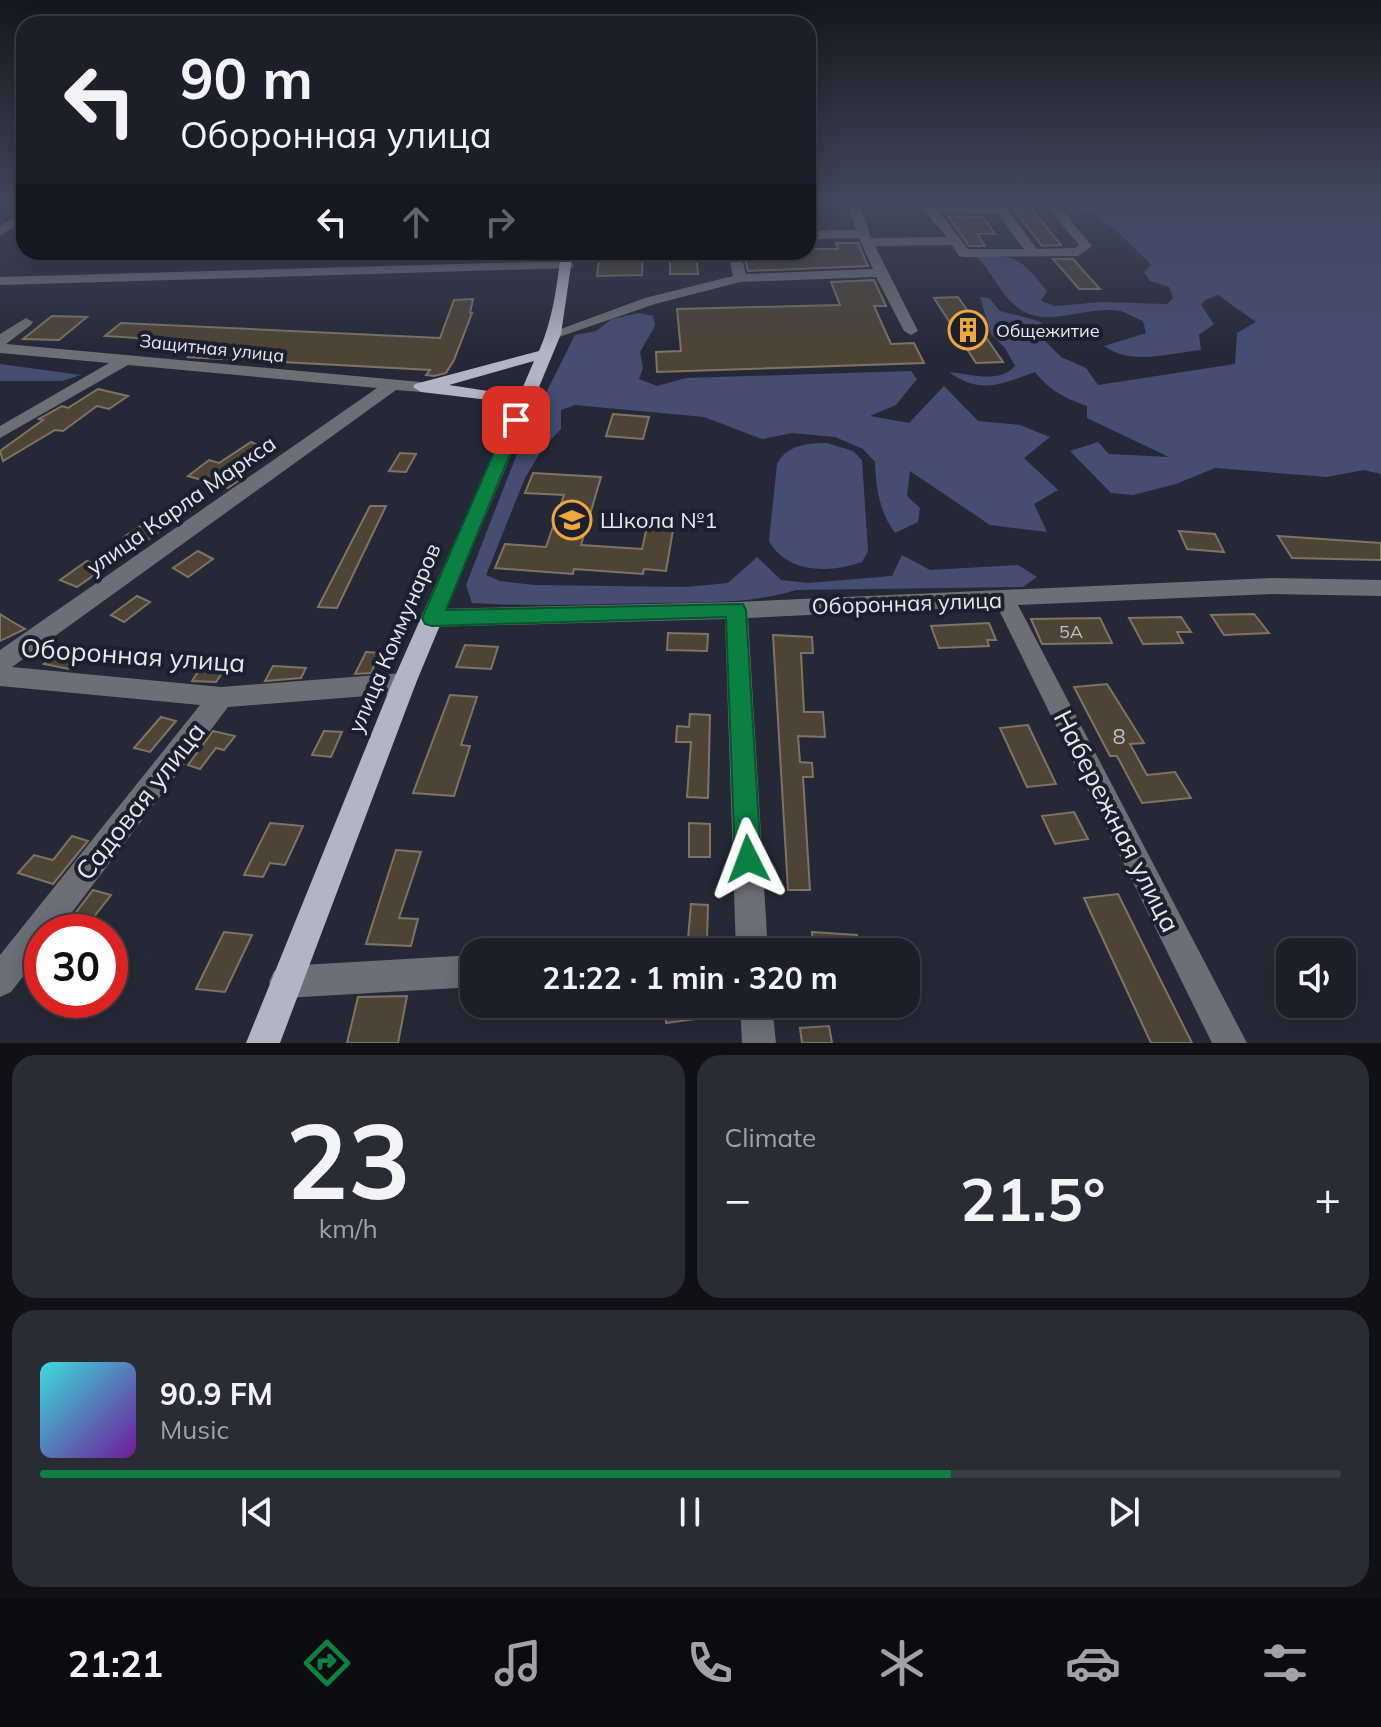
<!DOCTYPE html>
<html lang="en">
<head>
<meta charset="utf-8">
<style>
	:root { --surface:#1c1f29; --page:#292c35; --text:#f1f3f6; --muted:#a0a2a8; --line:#3a3d46; --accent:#0b8043 }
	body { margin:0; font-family:Mulish,sans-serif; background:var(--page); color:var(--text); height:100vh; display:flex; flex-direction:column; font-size:30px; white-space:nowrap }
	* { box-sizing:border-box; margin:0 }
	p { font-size:26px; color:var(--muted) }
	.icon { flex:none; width:44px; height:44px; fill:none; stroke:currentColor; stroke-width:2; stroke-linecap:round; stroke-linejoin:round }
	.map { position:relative; height:1043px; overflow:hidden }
	.details { display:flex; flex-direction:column; gap:12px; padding:12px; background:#0f1117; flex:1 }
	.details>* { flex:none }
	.hud { position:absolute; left:16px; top:16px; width:800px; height:244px; border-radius:24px; box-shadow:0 4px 20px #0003,0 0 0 2px var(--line); background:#1c1f29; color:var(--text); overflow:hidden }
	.buttons { position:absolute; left:1276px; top:938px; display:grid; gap:16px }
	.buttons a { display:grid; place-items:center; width:80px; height:80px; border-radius:16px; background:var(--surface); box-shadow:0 4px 20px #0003,0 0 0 2px var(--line); font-size:40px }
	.speed { position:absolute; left:24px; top:914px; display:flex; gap:16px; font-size:40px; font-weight:700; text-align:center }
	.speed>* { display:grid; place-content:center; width:104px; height:104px; border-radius:50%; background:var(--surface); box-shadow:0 4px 20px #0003,0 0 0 2px var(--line); line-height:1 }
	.speed .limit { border:12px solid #d22; background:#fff; color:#111 }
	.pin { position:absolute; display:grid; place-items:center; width:68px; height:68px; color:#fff; margin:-34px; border-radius:16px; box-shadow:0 4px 12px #0006 }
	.me { position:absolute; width:88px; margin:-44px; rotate:357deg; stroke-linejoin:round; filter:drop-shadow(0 0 6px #0008) }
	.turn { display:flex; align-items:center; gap:28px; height:168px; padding:0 32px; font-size:36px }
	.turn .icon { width:104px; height:104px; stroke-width:2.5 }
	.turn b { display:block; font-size:56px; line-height:68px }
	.lanes { display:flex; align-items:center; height:76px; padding:0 32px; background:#0003; justify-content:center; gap:40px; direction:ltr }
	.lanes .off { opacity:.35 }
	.big { font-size:60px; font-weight:700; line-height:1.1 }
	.details .tile { flex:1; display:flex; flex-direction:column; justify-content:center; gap:12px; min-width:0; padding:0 28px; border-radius:24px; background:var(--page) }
	.details .dial { align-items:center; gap:0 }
	.dial b { font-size:104px; line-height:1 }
	.song { display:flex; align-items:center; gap:24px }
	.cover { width:96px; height:96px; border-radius:12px; background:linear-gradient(135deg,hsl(180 70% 55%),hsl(280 70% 35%)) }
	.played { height:8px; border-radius:4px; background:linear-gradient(90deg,var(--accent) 70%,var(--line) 70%) }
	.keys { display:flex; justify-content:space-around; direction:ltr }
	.heat { display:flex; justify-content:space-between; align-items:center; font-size:44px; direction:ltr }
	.details .tiles { flex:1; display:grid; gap:12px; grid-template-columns:1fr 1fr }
	.tile:last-child { grid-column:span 2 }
	.trip { position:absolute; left:460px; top:938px; width:460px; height:80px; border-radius:24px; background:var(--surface); box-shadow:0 4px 20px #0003,0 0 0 2px var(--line); font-weight:700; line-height:80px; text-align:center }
	.menu { display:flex; height:128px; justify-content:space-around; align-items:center; background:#0b0c10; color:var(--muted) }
	.menu .icon { width:56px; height:56px }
	.menu .selected { color:var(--accent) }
	.menu b { font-size:36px; color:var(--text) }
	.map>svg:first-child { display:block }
	.green { fill:#454e72 }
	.building { fill:#4e4335; stroke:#7f7364; stroke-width:2 }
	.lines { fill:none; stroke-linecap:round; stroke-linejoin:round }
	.minor { fill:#6d6f77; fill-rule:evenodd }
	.major { fill:#b1b5c5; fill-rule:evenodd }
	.route { fill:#0b8043; stroke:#07532c; stroke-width:2 }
	.labels { text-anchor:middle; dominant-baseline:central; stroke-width:8; stroke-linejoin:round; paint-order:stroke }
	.far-poi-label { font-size:18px; fill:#e5e8f2; stroke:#1c1f2d; text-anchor:start }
	.far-street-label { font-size:18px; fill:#e5e8f2; stroke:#1c1f2d }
	.number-label { font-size:18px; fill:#bfbfc3 }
	.street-label { font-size:22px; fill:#e5e8f2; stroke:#1c1f2d }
	.poi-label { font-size:22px; fill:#e5e8f2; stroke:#1c1f2d; text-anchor:start }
	.near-number-label { font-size:22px; fill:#bfbfc3 }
	.near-street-label { font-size:26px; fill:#e5e8f2; stroke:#1c1f2d }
</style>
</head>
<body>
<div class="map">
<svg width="1381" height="1043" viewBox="0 0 1381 1043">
	<rect width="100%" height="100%" fill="#252937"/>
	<path class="green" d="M1071,204H1333L1381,210V474L1364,470L1327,477L1215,468L1176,484L1133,495L1111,493L1070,451L1098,442L1109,454L1169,457L1087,418V406C1065,398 1050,391 1035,372C1002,384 980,395 949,372C970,374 1000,384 1015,366L1005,348L991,334L980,297L989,298L1000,311L1039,321L1049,330L1044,340L1061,357L1086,368L1098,385L1235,364L1237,333L1256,322L1218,295L1205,300L1201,305L1214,324L1199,335L1201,350C1170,353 1131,366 1104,346L1146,333L1143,321C1135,318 1127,313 1120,311C1089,305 1049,328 1021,310C1002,298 993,273 977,257C1019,254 1021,260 1047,291L1041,301L1054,306L1103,302L1167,304L1173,298L1169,287L1150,281L1144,272L1151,265C1128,242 1103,213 1071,204Z
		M639,313L653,316L655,326L640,352L643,368L639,379L657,386L686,378L911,371L917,379L896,405L870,416L909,423L944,386L978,421L1020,425L1050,437L1024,458L1058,490L1034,504L1047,532L990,525L910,471L907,496L920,508L918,522L895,533C879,511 876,488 875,462L863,449L835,437L792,433L762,439L704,417L575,405L561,410V429L543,448L525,478L486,575L500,581L534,585L686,587L728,583L757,557L781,580L808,583L892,576L902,555L930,570L1018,565L1037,577L1023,587L796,590C751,604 702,602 656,603C594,604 533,607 472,603L466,585L520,446L532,436L539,407L575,335L596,331L612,319Z
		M0,364L81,375L62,381H0Z
		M827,443L853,451L862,460L868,551L862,562C831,573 787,574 769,541L777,464C787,445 807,443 827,443Z"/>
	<path class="building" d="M1010,204H1028L1061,245L1042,246Z
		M948,216L983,217L995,234H977L985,246H969Z
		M836,243H858L868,266L748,271L743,252H808V249H838Z
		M600,252H643L642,275L597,276Z
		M670,252H696L698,274H670Z
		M1053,259H1073L1100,289H1079Z
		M874,280L886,306H874L891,344L914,343L924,363L657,372L656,352L681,351L677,309L840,305L831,282Z
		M958,297L1003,362L976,363L934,298Z
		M473,299L470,313H472L454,360L446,373L434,376L426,375L430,370L188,357L201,342L105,336L121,323L440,338L454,300Z
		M52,316L87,317L59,340L23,339Z
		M98,389L128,396L109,409L97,406L63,431L55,430L3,461L0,451L43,420L39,419L62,406L68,408Z
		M613,414L649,417L643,439L606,436Z
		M251,442L272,451L234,476L241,479L228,488L188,476L209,460L219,463Z
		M400,453L416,454L406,472L389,471Z
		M533,473L601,477L581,545L642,549L648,522L674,524L666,571L644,569L643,574L574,569L573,574L495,568L505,544L546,547L564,495L525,493Z
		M179,501L195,507L140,545L124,537Z
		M370,506H386L337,608L318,607Z
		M1179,531L1215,534L1224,552L1187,549Z
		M1278,536L1381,543V560L1292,558Z
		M198,551L213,559L188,577L173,568Z
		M87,561L104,568L77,587L60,580Z
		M137,596L150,602L124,622L111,615Z
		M0,614L11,621L25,629L0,641Z
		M1254,614L1269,633L1224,635L1211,615Z
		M1181,617L1191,632H1177L1183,643L1143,644L1129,618Z
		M1100,618L1112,643L1042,644L1031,619Z
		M989,623L996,640H987L989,646L939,648L931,626Z
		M668,633L708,634L707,651L667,650Z
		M773,635L812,637L813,653H801L804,712H823L825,737L798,736L800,762L812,763L813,777H803L810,890H788Z
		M465,645L498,647L491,669L456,667Z
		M65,648L84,658L69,669L44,664Z
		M366,652L380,653L371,673L355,674Z
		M203,664L227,666L216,682L192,681Z
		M273,666L306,668L301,678L265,681Z
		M1107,684L1144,743L1130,744L1147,775L1175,772L1191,798L1142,803L1117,756H1110L1074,687Z
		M450,695L477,697L461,745L470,746L454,796L413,793Z
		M690,714L710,715L708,798L687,797L691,742H676L677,726L689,727Z
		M161,717L176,721L150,752L134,748Z
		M1028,725L1056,784L1027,787L1000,728Z
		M213,731L235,736L224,750L216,748L200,769L188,765Z
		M324,731L342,732L331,757L312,755Z
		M1074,812L1088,839L1055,844L1042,816Z
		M270,823L303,826L285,865L270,863L263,877L244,875Z
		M689,823L710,824V857H689Z
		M72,836L88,841L53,884L18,873L34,855L53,860Z
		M396,850L421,852L399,918L418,919L411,946L366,944Z
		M93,890L111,895L82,932H61Z
		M1118,894L1158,975L1192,1043H1151L1084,898Z
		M691,904L708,905L707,941L688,939Z
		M224,932L252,935L225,992L196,989Z
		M812,932L857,935L858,952H813Z
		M407,996L398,1043H347L358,997Z
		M665,1004H702L703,1018L666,1023Z
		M829,1026L832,1043H802L800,1028Z"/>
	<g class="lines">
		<path class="minor" d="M848,204H860L871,238L947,237L922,209V205L949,208L1003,204L1037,249L1075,248L1079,245L1045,204H1057L1092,246L1078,256L964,257L959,256L952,245L875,246L918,331L911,335L904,331L876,277L740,282L655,304L559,337L554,338L547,334L645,298L733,276L728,252H740L746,274L873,269L859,238L808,239V231L856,230ZM940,213L998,214L1024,249H968Z
			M24,211V220L0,236V226Z
			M567,261L574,265L572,268L0,285V277Z
			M26,318L33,322L31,325L6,344L421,382L429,387L421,392L396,390L12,667L221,687L404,673L413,676L416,683L413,690L404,693L228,707L57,932H42V952L11,992L0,997V955L200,705L0,686V650L377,388L128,365L0,438V426L109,363L0,353V334Z
			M1272,578L1381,580V596L1272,594L1018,605L1247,1043H1212L997,606L748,618L768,952H736L725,619L432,627L424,624L421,618L424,612L432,609L736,602Z
			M474,955V987L285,998L274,993L269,982L274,971L285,966Z
			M740,1004H772L776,1043H742Z"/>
		<path class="major" d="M561,252H573L561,334L416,683L280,1043H246L392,683L508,421L504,411L489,400L421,392L413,387L415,384L539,351C553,319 557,286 561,252ZM534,361L516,403L501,393L449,385Z"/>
	</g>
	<linearGradient id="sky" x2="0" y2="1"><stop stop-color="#14171e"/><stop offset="0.58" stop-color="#40495e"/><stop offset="1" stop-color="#40495e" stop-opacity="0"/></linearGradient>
	<rect width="1381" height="350" fill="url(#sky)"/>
	<path class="route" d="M516,416L524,420L446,610L743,604L746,610L761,859L757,868L748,871L738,868L735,859L726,617L432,626L425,624L422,618L508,420Z"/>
	<defs>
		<symbol id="building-ring" viewBox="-11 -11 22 22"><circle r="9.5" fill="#1c1f2d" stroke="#eea73d" stroke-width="1.5"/><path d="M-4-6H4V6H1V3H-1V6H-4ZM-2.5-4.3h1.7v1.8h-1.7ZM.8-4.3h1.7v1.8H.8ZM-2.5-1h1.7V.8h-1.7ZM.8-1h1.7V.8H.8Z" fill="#eea73d"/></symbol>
		<symbol id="school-ring" viewBox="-11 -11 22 22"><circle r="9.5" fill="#1c1f2d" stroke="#eea73d" stroke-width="1.5"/><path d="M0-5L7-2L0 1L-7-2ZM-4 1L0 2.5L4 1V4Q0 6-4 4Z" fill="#eea73d"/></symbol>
	</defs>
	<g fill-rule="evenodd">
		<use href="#building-ring" x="946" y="308" width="44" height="44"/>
		<use href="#school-ring" x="550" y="498" width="44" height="44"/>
	</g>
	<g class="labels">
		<g class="far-poi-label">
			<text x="996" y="330">Общежитие</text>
		</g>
		<g class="far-street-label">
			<text transform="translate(212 348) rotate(6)">Защитная улица</text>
		</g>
		<g class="number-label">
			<text x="1071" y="631">5А</text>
		</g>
		<g class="street-label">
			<text transform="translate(181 505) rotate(-35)">улица Карла Маркса</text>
			<text transform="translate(907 603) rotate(-2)">Оборонная улица</text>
			<text transform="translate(394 638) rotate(-67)">улица Коммунаров</text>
		</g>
		<g class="poi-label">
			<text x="600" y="520">Школа №1</text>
		</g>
		<g class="near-number-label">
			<text x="1119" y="736">8</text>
		</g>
		<g class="near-street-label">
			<text transform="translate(133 655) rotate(4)">Оборонная улица</text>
			<text transform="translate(140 801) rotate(-52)">Садовая улица</text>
			<text transform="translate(1117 821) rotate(63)">Набережная улица</text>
		</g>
	</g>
</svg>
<div class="buttons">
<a><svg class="icon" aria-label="sound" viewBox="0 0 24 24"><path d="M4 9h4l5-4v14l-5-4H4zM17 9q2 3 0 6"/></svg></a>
</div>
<div class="speed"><div class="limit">30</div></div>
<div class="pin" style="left:516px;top:420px;background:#d93025"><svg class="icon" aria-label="arrive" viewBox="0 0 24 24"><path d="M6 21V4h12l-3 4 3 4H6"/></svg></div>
<svg class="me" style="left:748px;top:859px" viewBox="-20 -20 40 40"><path d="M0-17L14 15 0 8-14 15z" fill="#0b8043" stroke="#fff" stroke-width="4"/></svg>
<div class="trip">21:22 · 1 min · 320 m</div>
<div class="hud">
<div class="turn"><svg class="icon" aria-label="left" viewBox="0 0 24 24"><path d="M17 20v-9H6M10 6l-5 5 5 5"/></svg><div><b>90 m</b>Оборонная улица</div></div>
<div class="lanes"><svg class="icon" aria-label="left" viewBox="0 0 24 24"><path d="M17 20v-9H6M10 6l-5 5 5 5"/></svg><svg class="icon off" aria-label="ahead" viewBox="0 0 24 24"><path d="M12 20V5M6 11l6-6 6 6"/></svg><svg class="icon off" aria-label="right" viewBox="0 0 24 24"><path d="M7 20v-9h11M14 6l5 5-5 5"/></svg></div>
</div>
</div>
<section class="details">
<div class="tiles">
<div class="tile dial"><b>23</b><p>km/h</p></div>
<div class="tile"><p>Climate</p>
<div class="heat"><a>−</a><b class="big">21.5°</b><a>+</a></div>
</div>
<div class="tile">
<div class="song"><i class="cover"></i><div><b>90.9 FM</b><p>Music</p></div></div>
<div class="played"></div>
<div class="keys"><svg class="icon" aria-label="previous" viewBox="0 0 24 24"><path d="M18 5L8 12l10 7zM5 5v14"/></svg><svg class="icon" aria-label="pause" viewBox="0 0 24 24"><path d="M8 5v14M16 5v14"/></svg><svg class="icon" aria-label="next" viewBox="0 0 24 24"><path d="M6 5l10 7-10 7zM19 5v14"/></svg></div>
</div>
</div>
</section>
<nav class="menu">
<b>21:21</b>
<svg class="icon selected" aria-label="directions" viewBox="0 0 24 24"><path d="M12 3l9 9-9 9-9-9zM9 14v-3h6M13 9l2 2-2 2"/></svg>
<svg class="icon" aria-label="music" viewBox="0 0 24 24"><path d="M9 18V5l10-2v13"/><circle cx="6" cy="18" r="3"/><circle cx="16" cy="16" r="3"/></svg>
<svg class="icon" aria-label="phone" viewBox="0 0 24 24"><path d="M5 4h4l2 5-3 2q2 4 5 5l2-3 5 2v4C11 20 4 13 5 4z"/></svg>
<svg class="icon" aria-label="climate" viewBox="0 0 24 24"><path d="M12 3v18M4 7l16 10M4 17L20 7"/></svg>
<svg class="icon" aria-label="car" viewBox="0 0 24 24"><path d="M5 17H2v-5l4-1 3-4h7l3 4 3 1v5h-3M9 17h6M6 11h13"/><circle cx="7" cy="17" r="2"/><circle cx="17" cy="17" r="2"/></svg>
<svg class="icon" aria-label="filters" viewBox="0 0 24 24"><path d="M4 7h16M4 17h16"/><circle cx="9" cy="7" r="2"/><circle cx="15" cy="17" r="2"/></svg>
</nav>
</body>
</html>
